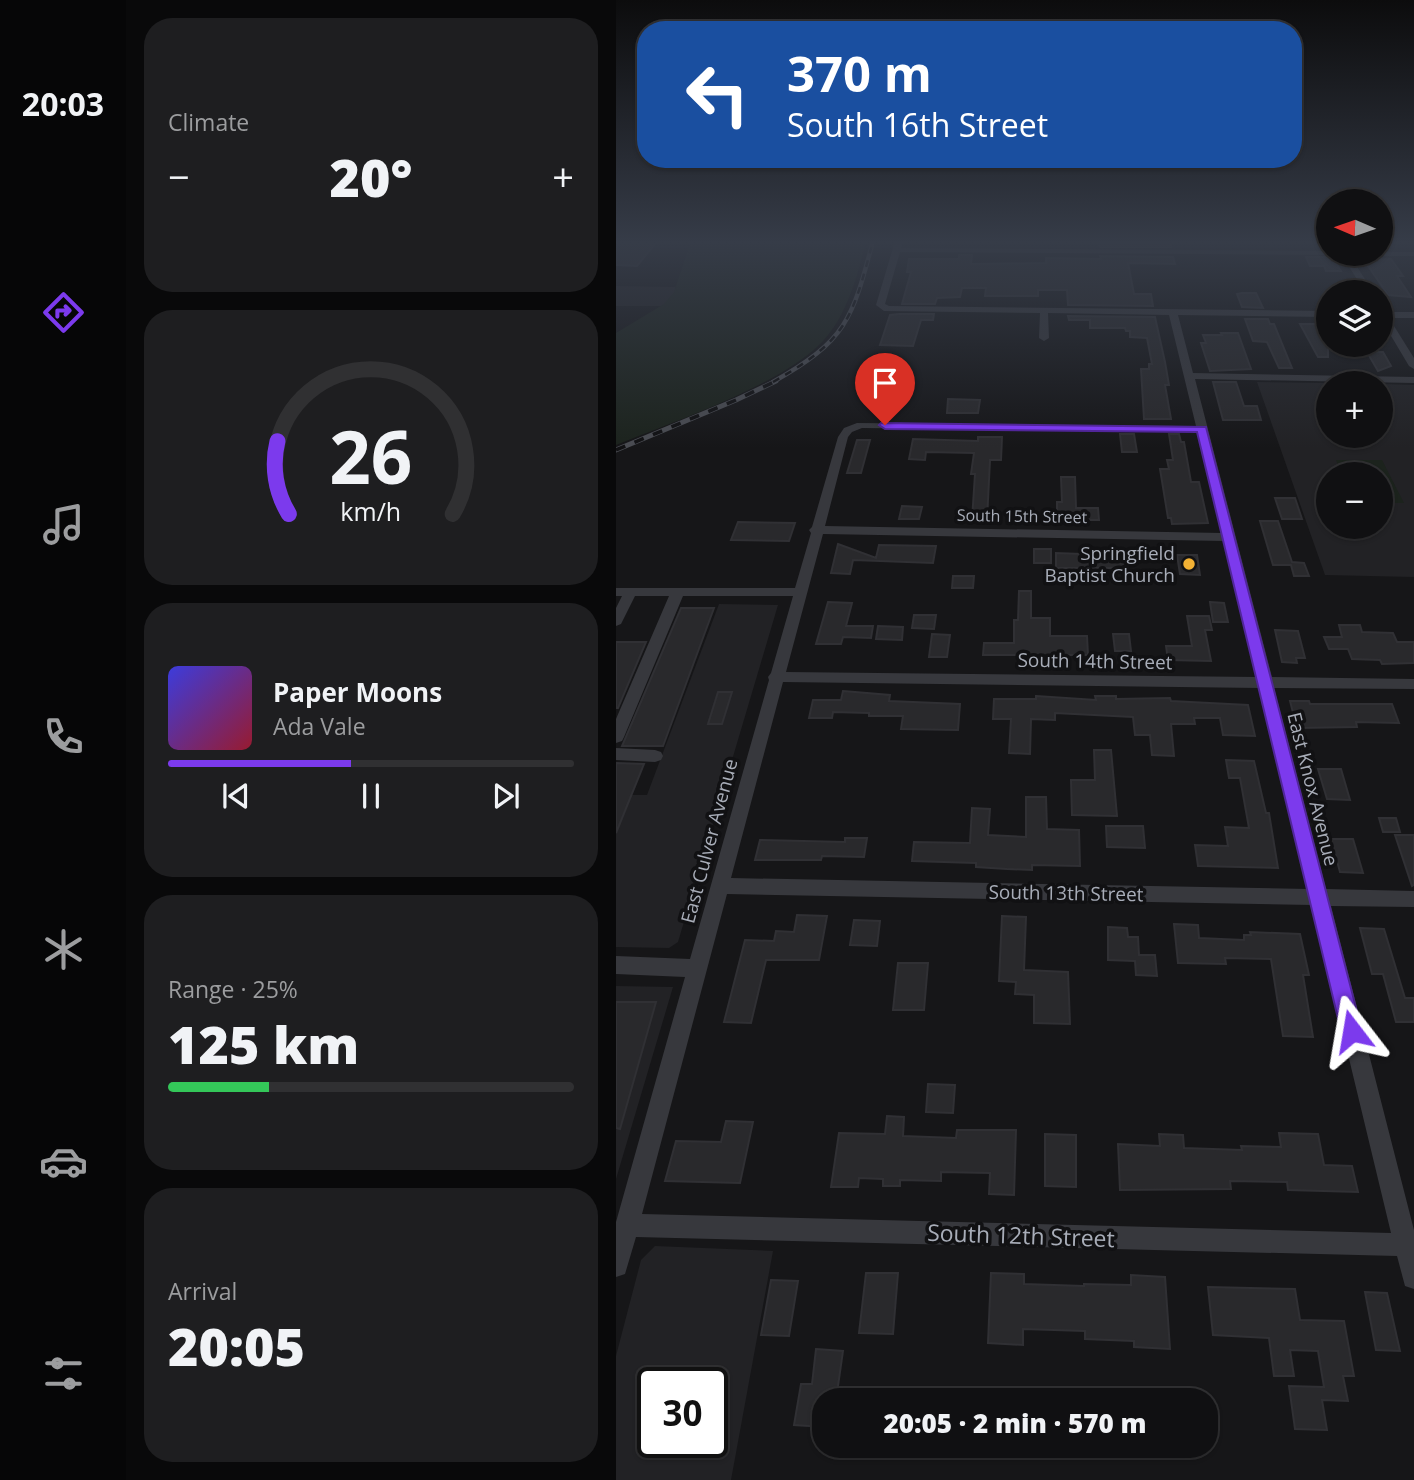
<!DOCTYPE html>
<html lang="en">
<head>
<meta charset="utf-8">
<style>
	:root { --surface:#101012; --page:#1e1e20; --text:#f1f3f6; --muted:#9c9d9f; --line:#303032; --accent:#7c3aed }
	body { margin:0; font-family:"Open Sans",sans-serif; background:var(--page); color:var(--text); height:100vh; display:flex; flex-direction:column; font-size:26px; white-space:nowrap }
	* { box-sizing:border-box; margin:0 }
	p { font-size:23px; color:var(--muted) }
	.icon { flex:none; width:38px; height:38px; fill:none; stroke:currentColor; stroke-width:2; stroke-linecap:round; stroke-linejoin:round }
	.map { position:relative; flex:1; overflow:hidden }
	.side { display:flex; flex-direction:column; gap:18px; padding:18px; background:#09090a; width:490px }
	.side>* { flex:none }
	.hud { position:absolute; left:21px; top:21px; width:665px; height:147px; border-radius:28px; box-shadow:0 2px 5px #0004,0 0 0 2px var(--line); background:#1a4fa0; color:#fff; overflow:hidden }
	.needle { width:46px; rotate:272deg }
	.tools { position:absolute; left:700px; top:189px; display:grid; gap:14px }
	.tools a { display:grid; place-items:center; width:77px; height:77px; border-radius:50%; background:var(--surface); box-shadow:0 2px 5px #0004,0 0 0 2px var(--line); font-size:35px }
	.speed { position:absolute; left:21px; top:1367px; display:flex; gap:14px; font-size:35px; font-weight:700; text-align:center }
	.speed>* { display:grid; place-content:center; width:91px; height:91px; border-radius:50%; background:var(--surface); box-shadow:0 2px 5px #0004,0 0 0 2px var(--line); line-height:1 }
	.speed .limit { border:4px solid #111; border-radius:10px; background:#fff; color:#111 }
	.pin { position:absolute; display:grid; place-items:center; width:60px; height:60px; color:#fff; margin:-72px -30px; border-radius:50% 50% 50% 0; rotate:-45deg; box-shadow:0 0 7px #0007 }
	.pin .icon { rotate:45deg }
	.me { position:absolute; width:77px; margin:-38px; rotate:346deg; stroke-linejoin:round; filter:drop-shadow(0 0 5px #0008) }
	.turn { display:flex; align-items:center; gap:24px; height:147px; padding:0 35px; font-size:32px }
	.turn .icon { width:91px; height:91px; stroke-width:2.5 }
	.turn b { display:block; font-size:49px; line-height:60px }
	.big { font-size:52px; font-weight:800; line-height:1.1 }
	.side .card { flex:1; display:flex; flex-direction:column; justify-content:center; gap:10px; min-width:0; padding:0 24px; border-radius:28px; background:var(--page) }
	.side .dial { align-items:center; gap:0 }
	.dial svg { height:182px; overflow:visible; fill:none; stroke:var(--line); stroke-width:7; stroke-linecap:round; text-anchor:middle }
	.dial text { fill:var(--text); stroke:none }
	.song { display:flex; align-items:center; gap:21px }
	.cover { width:84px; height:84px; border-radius:10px; background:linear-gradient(135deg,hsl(240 70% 55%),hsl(350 70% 35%)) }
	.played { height:7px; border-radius:4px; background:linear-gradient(90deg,var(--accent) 45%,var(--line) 45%) }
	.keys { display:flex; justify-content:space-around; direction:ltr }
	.heat { display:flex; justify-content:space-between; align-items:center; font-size:38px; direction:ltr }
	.charge { height:10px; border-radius:5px; background:linear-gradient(90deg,#34c759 25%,var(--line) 0) }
	.trip { position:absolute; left:196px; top:1388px; width:406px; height:70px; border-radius:28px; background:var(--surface); box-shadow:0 2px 5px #0004,0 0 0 2px var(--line); font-weight:800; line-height:70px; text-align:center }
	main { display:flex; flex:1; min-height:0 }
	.menu { display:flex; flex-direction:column; width:126px; justify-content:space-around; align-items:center; background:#060607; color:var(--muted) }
	.menu .icon { width:49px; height:49px }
	.menu .active { color:var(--accent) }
	.menu b { font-size:32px; color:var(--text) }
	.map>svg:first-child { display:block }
	.built { fill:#222225; fill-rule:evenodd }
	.green { fill:#1c231d }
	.building { fill:#29292c; stroke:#303034; stroke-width:2 }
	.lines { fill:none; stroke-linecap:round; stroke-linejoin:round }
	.minor { fill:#37383d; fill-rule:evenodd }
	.rail-far1-casing { stroke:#4a4c52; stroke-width:4.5 }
	.rail-casing { stroke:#4a4c52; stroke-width:5 }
	.rail-far1 { stroke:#111113; stroke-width:2.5; stroke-dasharray:7; stroke-linecap:butt }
	.rail { stroke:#111113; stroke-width:3.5; stroke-dasharray:10; stroke-linecap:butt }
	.route { fill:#7c3aed; stroke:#51269a; stroke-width:2 }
	.poi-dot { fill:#f2b134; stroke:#111113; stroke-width:2.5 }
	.labels { text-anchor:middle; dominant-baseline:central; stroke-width:7; stroke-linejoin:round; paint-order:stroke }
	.far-street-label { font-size:16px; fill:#a8adb8; stroke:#111113 }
	.poi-label { font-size:19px; fill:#a8adb8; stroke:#111113; text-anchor:end }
	.street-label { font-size:19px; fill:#a8adb8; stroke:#111113 }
	.near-street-label { font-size:23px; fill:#a8adb8; stroke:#111113 }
</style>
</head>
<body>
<main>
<nav class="menu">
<b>20:03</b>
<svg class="icon active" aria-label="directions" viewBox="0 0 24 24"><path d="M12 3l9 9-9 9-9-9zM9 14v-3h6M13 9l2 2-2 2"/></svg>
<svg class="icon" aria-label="music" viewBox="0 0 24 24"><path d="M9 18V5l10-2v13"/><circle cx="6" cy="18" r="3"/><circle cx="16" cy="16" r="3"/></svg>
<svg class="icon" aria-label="phone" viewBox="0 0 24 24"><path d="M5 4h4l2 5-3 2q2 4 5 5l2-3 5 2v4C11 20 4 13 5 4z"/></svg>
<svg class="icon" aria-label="climate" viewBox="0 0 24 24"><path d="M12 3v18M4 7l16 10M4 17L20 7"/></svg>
<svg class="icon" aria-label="car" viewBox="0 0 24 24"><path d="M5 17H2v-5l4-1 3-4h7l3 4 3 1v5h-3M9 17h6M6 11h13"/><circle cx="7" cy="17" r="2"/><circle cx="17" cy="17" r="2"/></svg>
<svg class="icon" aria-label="filters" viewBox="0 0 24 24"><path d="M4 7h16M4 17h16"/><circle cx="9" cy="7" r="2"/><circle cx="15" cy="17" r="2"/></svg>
</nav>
<section class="side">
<div class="card"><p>Climate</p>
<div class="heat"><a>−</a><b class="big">20°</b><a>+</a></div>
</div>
<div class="card dial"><svg viewBox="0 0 100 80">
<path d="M14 69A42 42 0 1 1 86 69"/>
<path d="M14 69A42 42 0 0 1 9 37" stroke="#7c3aed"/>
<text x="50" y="56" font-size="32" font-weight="700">26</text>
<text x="50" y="72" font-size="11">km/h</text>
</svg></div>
<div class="card">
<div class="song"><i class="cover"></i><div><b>Paper Moons</b><p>Ada Vale</p></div></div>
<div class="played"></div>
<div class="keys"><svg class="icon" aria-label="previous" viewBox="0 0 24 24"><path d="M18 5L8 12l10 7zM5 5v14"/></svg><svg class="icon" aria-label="pause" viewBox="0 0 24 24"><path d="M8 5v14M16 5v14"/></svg><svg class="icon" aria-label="next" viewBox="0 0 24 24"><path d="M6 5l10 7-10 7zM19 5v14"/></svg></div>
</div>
<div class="card"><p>Range · 25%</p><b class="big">125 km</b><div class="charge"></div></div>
<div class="card"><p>Arrival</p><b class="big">20:05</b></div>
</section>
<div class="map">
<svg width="798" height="1480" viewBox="0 0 798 1480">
	<rect width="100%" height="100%" fill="#161618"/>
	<path class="built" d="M0,286L59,287L60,289L51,306H0Z
		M641,382L714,383L712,436H765V384L798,385V577L709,575ZM712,474H765V527H712Z
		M103,604L162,605L62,942L53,948L0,947V795H31Z
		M0,986L57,987L0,1179Z
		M39,1246L157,1251L115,1480H0V1356L25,1260ZM96,1382V1442H37V1382Z"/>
	<path class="green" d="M75,241H250C243,271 232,311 212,335C176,382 56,422 0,445V333L48,304L58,292Z
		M720,460H766L788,503H765V474H726Z"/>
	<path class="building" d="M483,241H553L555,247H484Z
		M6,244H39L21,266L0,265V246Z
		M343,255H356L355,264L430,263V258L485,259L484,256L557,257L559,264L512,263L518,294H535L537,306L452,305L451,290H422V296H369L370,288H346L344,297L321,298L319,304H286L295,272H291L293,259H343Z
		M690,257H716L725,271H710L708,266H694Z
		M775,259L787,276H781L795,297L772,295L748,260Z
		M626,293H640L647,308L626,307L621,294Z
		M283,314H318L317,320H305L297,346L264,345L274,315Z
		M452,316L539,317L549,362L553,385H549L555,419H528L525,369H533V364H536L531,338L514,337V331H510L509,328H474V320H453Z
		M629,319H652L654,324H658L676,368H663L651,342L637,341Z
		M684,324H706L712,336V357H702Z
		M605,333H622L635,369L594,371L585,343H590L587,335H606Z
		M751,352H767L775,366L762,371Z
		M597,382H620L628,406H641L645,420H607Z
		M332,399L364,400L362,413H331Z
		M504,434H518L521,452H506Z
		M553,434H563L565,442H568L575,482H583L592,523L556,524L555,518H552L544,469H553L551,460H557Z
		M362,437H386L385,460H374L371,520H356L359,474H355L358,453L310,452L309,460L293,459L297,439L362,441Z
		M241,440H254L245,473H231Z
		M445,477H459L460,508H482L483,520H441V502H446Z
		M659,498H679L686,519H666Z
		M286,506L306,507L303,519H283Z
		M644,521H662L676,562L688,563L693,576H678L675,565H657Z
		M122,522L179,523L173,541L115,540Z
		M222,544L260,558L263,545L320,546L317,563L237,560L234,574L215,573Z
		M466,548L506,552L508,568H440V553L466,554Z
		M418,549H435V563H418Z
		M561,555H581L584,575L564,574Z
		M337,576H358L357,588H336Z
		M403,591H415V618H434V636H471L472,655H367L368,643H398V620H402Z
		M212,602L236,603L230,626H257L255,638L227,637L225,644H200Z
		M594,602L608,603L612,622H597Z
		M65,608H98L47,746H6Z
		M298,615H320L318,629L296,628Z
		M571,616H593L596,630H589L595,661L552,660L550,646H576Z
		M723,625H744L746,632L777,633L781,642H798V663L766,664L764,660L736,659L732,649H713L708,637H726Z
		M262,626L287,627L286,640L260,639Z
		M659,630L682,631L689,658H680L681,663L666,662Z
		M316,634L334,635L331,657H313Z
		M497,634H513L515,651H499Z
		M0,642H30L2,708H0Z
		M227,691L274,695L273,701L344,704L342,730L285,729L287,716H253V713L217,712L216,718H193L197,700H225Z
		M102,692H116L106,724H92Z
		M420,696L480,700L479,696H500V699L554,698L555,701L632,705L639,736L607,735L604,718H578L579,724H555L558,756L536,755L534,735H519L517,717L439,713V720L415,719L414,754L393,753L395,719H377L378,699H420Z
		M674,701H693L694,704H776L783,723L740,722L741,727L681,728Z
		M478,750H495L501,816L456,815L455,780H479Z
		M610,760L638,761L650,813H653L662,868L582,866L579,845L612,846L609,827L633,828L624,778H613Z
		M0,763L28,764L0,833Z
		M702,769H725L734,800L711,799Z
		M410,797H430L431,829L463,830L464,866L416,865V870L391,869L360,867V863L296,861L298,842L354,843L356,808L374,809L372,835L410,837Z
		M763,818H780L784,832H767Z
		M490,826H527L529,848L491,847Z
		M779,835H798V885L796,886Z
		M229,838H251L248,857L206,856L205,860H139L144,840L229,842Z
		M715,839H737L747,873L724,872Z
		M181,915L211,916L203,960H150L135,1023L108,1022L129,940L158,941L160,931L178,932Z
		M386,916L410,917L408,970L452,972L454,1024L418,1023V995L399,994L400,982L383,981Z
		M238,920L264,921L261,946L234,945Z
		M558,924L582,925L583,938L628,940V935H635L634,932L684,934L693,975H687L697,1037L667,1036L655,959L609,958L610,964L562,963Z
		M492,927L511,928L512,937H522L523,955H539L541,976L520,975L519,961L492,960Z
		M744,928L768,929L789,998H798V1022H780L767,974H756Z
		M282,963H312L308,1010H277Z
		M0,1002H40L4,1129L0,1128Z
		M312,1084L339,1085L337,1113L310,1112Z
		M271,1116L288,1117L287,1136L340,1138L341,1130H400L398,1195L373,1194L374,1173L325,1172V1181L284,1180V1186H267V1179L243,1178L242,1187H215L223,1133L269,1134Z
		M110,1121L137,1122L124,1183L49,1181L60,1141L105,1142Z
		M663,1133L702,1134L708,1165L736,1166L742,1192L672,1190L671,1182L614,1181L615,1189L504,1190L502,1144L544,1146L543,1134L567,1135L568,1148L626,1150L625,1146L665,1147Z
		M429,1134L460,1135V1187L429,1186Z
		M250,1273H282L277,1334L243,1333Z
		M375,1273L408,1274V1284L468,1286V1284L515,1285V1275L549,1277L554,1349L518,1347V1341L469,1339V1331L407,1329V1345L372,1343Z
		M155,1280L182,1281L173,1336L145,1335Z
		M592,1287L679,1289L684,1320L728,1321L738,1376H727L732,1401L706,1400L711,1430L679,1429L673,1386L708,1387L702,1351L674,1350L678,1376H658L653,1338L597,1335Z
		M749,1292L771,1293L784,1351L760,1350Z
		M200,1349L227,1351L220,1400H208V1427L178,1425L185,1384H196Z"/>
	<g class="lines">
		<path class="minor" d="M279,241H287L285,248L712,251L715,255L284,252L269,304L273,306L712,311V317L562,315L577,373L798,377V383L579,379L656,677L798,679V689L658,688L710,889L798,891V907L715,906L798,1230V1289L789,1286L781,1256L20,1237L9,1274L0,1277V1222L69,977L0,974V956L74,959L153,680L152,677L155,673L177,596H67L8,737L6,741L0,743V719L53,596H19L5,624L0,626V608L6,596H0V588H179L195,533L193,530L196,527L222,437L228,428L241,423L580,426L553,315L432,313L433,338L428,341L423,338L424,313L268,311L260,305ZM246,428L582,432L606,533L209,526L232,437L236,432ZM207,534L608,541L641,677L170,672ZM167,682L644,688L692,889L115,878ZM111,894L696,905L775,1233L26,1214Z
			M765,252H798V256H762Z
			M725,254H733L757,292H749Z
			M765,309L770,312H798V318H773L798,358V369L793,366L765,319Z
			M0,748L39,750L45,752L47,756L45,760L39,762L0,760Z"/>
		<defs>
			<path id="rail-far1" d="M157,382C231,340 236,320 257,241"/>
			<path id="rail" d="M0,450L120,400L160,381"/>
		</defs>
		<use href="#rail-far1" class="rail-far1-casing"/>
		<use href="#rail" class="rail-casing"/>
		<use href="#rail-far1" class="rail-far1"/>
		<use href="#rail" class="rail"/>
	</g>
	<linearGradient id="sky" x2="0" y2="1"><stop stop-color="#0c0c0d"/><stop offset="0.54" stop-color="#363c48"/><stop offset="1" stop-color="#363c48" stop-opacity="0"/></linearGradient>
	<rect width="798" height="448" fill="url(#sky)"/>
	<path class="route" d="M265,423L590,427L746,1031L743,1039L736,1042L728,1039L725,1031L581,432L269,429L263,425Z"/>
	<circle class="poi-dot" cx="573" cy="564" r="7"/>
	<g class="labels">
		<g class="far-street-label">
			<text transform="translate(406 516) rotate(1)">South 15th Street</text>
		</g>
		<g class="poi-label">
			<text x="559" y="553">Springfield<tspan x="559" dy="22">Baptist Church</tspan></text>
		</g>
		<g class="street-label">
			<text transform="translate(479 661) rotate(1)">South 14th Street</text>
			<text transform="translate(697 789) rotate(76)">East Knox Avenue</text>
			<text transform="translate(93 841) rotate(-75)">East Culver Avenue</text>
			<text transform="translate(450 893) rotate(1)">South 13th Street</text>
		</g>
		<g class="near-street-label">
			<text transform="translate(405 1235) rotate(2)">South 12th Street</text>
		</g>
	</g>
</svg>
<div class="tools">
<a><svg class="needle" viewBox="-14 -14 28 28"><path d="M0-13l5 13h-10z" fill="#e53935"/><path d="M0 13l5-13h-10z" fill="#9c9d9f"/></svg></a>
<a><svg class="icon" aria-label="layers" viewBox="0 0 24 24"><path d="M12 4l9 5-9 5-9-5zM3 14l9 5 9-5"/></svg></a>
<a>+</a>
<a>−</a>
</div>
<div class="speed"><div class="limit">30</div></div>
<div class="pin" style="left:269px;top:425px;background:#d93025"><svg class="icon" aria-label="arrive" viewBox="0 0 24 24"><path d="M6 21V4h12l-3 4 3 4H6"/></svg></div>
<svg class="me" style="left:736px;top:1031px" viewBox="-20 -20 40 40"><path d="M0-17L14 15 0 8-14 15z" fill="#7c3aed" stroke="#fff" stroke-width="4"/></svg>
<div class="trip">20:05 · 2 min · 570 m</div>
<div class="hud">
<div class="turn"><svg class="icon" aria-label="left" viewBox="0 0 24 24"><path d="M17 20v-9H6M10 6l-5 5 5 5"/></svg><div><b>370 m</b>South 16th Street</div></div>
</div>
</div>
</main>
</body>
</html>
